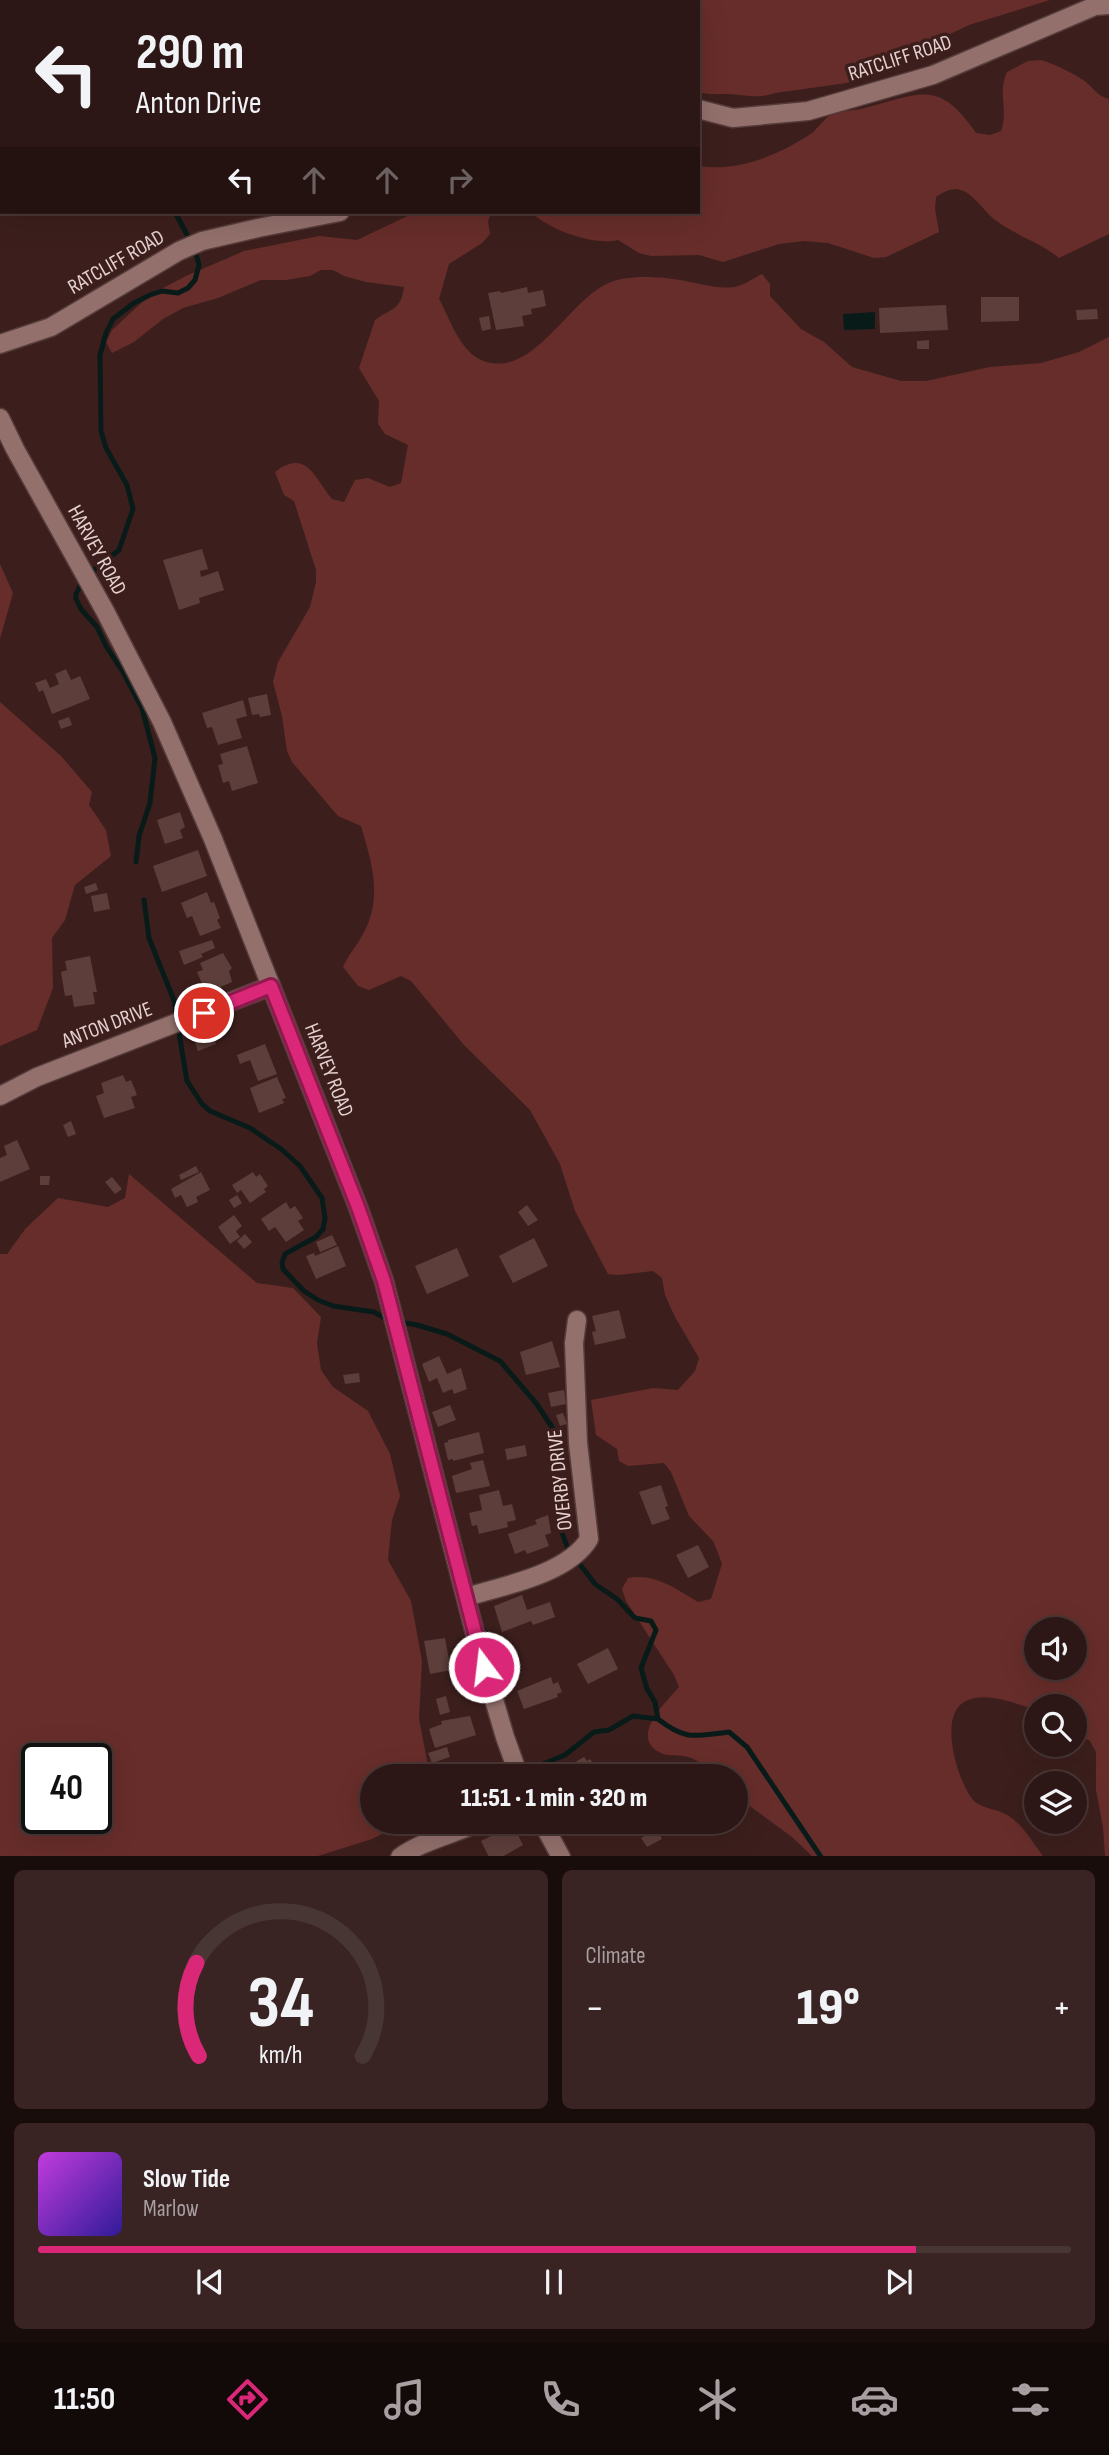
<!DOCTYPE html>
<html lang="en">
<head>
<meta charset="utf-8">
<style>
	:root { --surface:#2d1716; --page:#392423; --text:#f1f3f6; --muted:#a79fa1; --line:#483635; --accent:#db2777 }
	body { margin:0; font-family:"Sofia Sans Condensed",sans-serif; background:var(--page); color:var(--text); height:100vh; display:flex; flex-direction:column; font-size:26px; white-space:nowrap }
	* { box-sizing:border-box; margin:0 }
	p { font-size:23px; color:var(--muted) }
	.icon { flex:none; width:38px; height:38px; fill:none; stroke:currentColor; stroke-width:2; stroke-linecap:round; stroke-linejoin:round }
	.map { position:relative; height:1856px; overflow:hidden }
	.drawer { display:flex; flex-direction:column; gap:14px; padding:14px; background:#190d0c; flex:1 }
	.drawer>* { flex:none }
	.guide { position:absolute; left:0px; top:0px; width:700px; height:214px; box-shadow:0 7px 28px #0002,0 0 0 2px var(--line); background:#2d1716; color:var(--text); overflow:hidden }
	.fabs { position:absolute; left:1024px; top:1617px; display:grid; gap:14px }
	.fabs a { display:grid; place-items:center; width:63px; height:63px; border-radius:50%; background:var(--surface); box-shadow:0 7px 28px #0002,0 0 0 2px var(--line); font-size:35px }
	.speed { position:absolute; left:21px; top:1743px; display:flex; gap:14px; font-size:35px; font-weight:700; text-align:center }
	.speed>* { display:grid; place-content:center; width:91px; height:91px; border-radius:50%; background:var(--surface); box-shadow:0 7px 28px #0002,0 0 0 2px var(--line); line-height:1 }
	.speed .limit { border:4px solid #111; border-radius:10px; background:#fff; color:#111 }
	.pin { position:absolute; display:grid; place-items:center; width:60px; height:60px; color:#fff; margin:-30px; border:4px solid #fff; border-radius:50%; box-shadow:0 2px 7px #0007 }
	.me { position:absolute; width:77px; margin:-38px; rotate:345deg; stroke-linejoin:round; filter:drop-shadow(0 0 5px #0008) }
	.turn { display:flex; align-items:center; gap:24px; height:147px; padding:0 21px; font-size:32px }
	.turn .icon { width:91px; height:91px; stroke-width:2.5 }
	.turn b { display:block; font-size:49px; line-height:60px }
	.lanes { display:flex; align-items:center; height:66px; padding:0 21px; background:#0003; justify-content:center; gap:35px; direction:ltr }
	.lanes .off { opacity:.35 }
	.big { font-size:52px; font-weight:800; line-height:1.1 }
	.drawer .tile { flex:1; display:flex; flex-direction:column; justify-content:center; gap:10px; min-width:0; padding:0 24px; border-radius:10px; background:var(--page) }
	.drawer .dial { align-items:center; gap:0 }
	.dial svg { height:182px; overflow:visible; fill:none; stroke:var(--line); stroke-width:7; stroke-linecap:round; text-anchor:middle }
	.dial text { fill:var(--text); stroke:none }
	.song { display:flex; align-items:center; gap:21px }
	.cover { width:84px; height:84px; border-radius:10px; background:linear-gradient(135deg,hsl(290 70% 55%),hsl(250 70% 35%)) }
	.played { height:7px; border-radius:4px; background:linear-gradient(90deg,var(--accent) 85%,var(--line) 85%) }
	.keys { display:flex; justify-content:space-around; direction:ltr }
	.heat { display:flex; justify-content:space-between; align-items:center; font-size:38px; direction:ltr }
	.drawer .tiles { flex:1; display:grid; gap:14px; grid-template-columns:1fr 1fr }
	.tile:last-child { grid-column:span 2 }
	.trip { position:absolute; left:360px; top:1764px; width:388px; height:70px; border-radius:35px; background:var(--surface); box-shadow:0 7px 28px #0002,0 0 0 2px var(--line); font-weight:800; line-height:70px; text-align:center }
	.tabs { display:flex; height:112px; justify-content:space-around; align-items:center; background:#120909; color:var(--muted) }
	.tabs .icon { width:49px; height:49px }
	.tabs .current { color:var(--accent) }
	.tabs b { font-size:32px; color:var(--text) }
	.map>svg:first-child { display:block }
	.green { fill:#672d2a; fill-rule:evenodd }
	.water { fill:#091b19 }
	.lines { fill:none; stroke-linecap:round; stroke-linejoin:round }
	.stream { stroke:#091b19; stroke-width:5 }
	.building { fill:#5d3e3b }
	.minor-casing { stroke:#553c3b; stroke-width:21 }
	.tertiary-casing { stroke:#553c3b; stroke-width:21 }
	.minor { stroke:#93706c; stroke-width:18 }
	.tertiary { stroke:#93706c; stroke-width:18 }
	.route-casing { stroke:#8e194d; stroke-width:18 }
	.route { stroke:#db2777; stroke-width:12 }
	.labels { text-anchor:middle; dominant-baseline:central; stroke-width:7; stroke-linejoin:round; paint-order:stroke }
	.street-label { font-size:21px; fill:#e5d1cf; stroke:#3c1f1d }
</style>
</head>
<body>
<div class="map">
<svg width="1109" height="1857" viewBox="0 0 1109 1857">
	<rect width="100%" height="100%" fill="#3c1f1d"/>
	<path class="green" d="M67,0H1050L969,25L847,83L775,93C759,99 745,95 728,94C717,94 709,95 698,92V2Z
		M1041,60C1052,63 1078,75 1087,83C1095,90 1098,96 1109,99V234L1059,258C1040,242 1014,235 994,219C983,210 971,190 956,189C948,189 942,193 936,197L935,209L939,232L886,257L874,258L828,243L804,241L779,244L723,262L699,255L651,256L639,253L618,240C596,246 547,230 532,212H698V166C737,172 777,156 809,135C817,130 822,121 829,116C838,110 855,111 865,108C921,93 939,79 976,133L990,135L1001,131C1009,109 997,94 1007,72L1028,61Z
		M416,212H491L488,222L490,234L482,243L449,264L439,299C452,322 461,358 491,363C538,371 570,298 611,282C631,274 669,277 690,282C705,285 723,290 738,286C746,284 754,278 762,274L770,284V296L801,329L824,342L852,367L901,381H926L990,367L1041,363L1079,352L1109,337V1856H1105L1103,1827L1096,1790V1752L1090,1741L1075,1732L1074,1706H1036V1710C1015,1704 990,1692 968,1700C936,1711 957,1782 974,1801C983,1809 998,1809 1009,1816C1023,1825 1033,1843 1043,1856H812L792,1837L743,1801L737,1794V1776C732,1776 724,1778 720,1776C710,1772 700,1760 688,1757C679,1754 669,1757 661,1753C628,1738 666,1702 679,1687L674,1675L626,1601L622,1589L628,1578C655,1573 676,1589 698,1602L711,1599L722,1564L718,1553L713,1541L689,1516L671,1472L664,1463L628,1466L619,1461L617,1449L596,1435L591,1400L653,1388L678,1390L695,1371L699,1358L675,1317L665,1295L662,1278L653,1271L619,1275L608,1274L575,1211L560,1164L530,1110L464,1045L411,981L401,976L369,990L358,986L343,967C348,955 357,946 363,934C383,898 372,863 361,826L338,816L292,762L287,751L282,716L273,682L278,662L310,607L316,582V570L294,501L284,495L275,472C307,448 314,478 332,499L344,502L355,480L368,478L390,487L401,483L408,445L385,434L378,424L379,401L359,368L375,320C391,308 401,311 404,287L366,282L344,276L333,270H321L310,276L286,280H261L218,298L183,308L163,319L134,342L112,353L106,342L112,330L150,295L186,276L244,251L319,236L357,240ZM1074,1629V1668H1036V1629Z
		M0,564L13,593L0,639Z
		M0,702L61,756L92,792L89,805L106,830L111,856L75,885L65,920L52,938L53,988L37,1030L0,1046Z
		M129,1174L257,1283L293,1288L321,1317L317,1343L321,1370L333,1387L368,1411L390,1454L400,1496L392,1520L388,1560L411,1601L422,1661L419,1719L430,1776H373V1822H405L372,1839L318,1856H0V1254H7L26,1228L58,1198L108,1207L125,1198ZM37,1759H96V1818H37Z"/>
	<path class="water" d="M875,312V329L844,330L843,314Z"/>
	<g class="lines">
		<path class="stream" d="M58,0V2
			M94,570L119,550L133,509L127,485L106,448L101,431L100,355L106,333L113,319L134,303L150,295L162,291L178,293L188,288L195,280L199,265L195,250L175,212
			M83,580L76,594V599L81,609L97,627L106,646L123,672L142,708L155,758L150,803L139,836L136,862
			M144,900L149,938L175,1003L176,1017
			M178,1027L187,1081L202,1104L210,1111L250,1128L281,1149L300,1166L322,1198L325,1218L323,1229L316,1237L285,1254L282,1263L283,1269L304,1291L318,1300L333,1306L374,1312L388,1320L417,1325L447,1334L500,1361L536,1403L560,1439L553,1472L561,1530L568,1549L595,1584L617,1599L635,1618L651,1621L656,1630L641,1668L647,1689L655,1702L658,1719C686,1741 695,1736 729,1732L747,1747L821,1857
			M533,1768L565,1755L594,1732L609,1730L633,1716L658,1719"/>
	</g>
	<path class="building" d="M527,287L528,293L543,290L546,306L531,309L532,314L522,316L524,326L496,330L488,293L500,291L501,293Z
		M981,297H1019V321L981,322Z
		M946,305L948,330L880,333L879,308Z
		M1097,309L1098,319L1077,320L1076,310Z
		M489,316L491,329L482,331L479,318Z
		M929,340V349H917V341Z
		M202,549L208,569L200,571L201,577L218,571L224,590L199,598L200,603L179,610L163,560Z
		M66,669L71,680L80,676L90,699L52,714L43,690L39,692L35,683L46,679L50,688L59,684L55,674Z
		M267,694L271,715L260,717L259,714L252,715L248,698Z
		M243,700L247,716L236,719L242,738L218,745L212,727L207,728L202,713Z
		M69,717L72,725L61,729L58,721Z
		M247,746L258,783L232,791L229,781L223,783L218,765L223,764L220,754Z
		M180,812L185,827L180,830L183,838L165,844L157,820Z
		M198,850L207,876L162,892L153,866Z
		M96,883L98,890L86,894L84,887Z
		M207,892L211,903L214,902L220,918L217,920L221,928L200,936L192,916L187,918L181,903Z
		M107,893L110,909L94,912L91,896Z
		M212,940L215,948L201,954L203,957L184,965L179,951Z
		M223,953L232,968L229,971L232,982L211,991L209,984L203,986L197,972L203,970L200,963Z
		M90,956L97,992H93L95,1004L74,1007L72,995L65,996L61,972L67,970L65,961Z
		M209,1024L210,1027L219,1024L223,1035L214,1039L216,1044L198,1051L191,1031Z
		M265,1044L277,1074L258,1081L250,1060L240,1064L237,1055Z
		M123,1075L126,1082L131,1080L137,1095L131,1097L135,1108L104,1118L96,1096L104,1093L101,1083Z
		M277,1077L286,1098L282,1099L284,1103L259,1113L250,1088Z
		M71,1121L76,1134L68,1137L63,1125Z
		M17,1140L30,1169L0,1182V1158L7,1155L4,1146Z
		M196,1166L199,1172L181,1180L179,1175Z
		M201,1172L210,1190L196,1197L198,1202L187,1207L181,1195L175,1198L171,1189Z
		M253,1172L256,1177L260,1174L268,1186L264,1189L266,1192L250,1203L241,1190L237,1193L232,1185Z
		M40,1176H50L49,1185H40Z
		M112,1177L122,1189L115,1194L105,1182Z
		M237,1195L242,1203L234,1208L229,1200Z
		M286,1202L290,1209L295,1206L303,1218L298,1221L304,1230L286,1242L275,1227L269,1231L261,1219Z
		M527,1205L538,1220L528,1226L518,1212Z
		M234,1215L242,1226L236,1231L240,1237L230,1244L218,1227Z
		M245,1234L252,1242L244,1249L237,1241Z
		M332,1235L337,1245L320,1252L316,1242Z
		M534,1238L548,1266L513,1283L499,1256Z
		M338,1246L346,1266L316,1279L306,1256L314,1253L315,1256Z
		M457,1248L469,1276L427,1294L415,1266Z
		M619,1310L626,1338L595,1345L592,1332L596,1331L592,1316Z
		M552,1341L560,1367L526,1375L520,1352Z
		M439,1356L447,1374L461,1368L467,1389L454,1394L452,1389L443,1393L437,1378L429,1382L422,1364Z
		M359,1373L360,1382L345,1384L343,1375Z
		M564,1390L566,1404L551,1407L548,1393Z
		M450,1405L456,1420L438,1427L432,1412Z
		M563,1413L567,1424L560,1426L556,1415Z
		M479,1432L484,1453L453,1461V1459L448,1460L444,1443L448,1442V1440Z
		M525,1445L527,1456L507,1460L505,1449Z
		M483,1460L490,1486L456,1493L452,1476L472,1469L470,1463Z
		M661,1485L668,1506L665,1507L670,1519L652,1525L639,1492Z
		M499,1490L503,1506L512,1504L516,1520L507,1522L508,1527L479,1534L477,1525L472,1526L469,1513L482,1510L479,1495Z
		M548,1515L551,1533L545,1535L549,1546L527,1554L525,1550L515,1554L508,1534L537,1524L535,1520Z
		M698,1545L709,1567L688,1578L676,1555Z
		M522,1595L527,1610L550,1602L555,1617L533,1625L531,1621L502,1632L494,1606Z
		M445,1638L451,1670L430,1674L424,1641Z
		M608,1648L618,1669L588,1684L577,1664Z
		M551,1677L553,1684L558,1682L562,1692L557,1694L558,1697L524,1709L517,1691Z
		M446,1696L450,1712L440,1715L436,1699Z
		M470,1716L476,1735L435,1748L429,1729L442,1724L441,1721Z
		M447,1747L450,1757L432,1763L428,1753Z
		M584,1757L587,1761L590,1759L600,1774L604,1772L607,1776H563L560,1771Z
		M490,1766L493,1776H455L454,1774L467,1770L468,1774Z
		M563,1822H580L583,1827L570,1835Z
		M513,1825L523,1845L502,1857H489L481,1841Z
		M657,1829L662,1839L647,1847L641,1838Z"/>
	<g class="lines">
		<defs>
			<path id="minor" d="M12,0V2
				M698,109L733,118L808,111L933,75L1095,6L1109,5
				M0,344L51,327L179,251L202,241L258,228L340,212
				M0,1096L37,1077L271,986
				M466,1597C503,1586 568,1574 589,1539L578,1443L574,1343L577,1320
				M400,1857C424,1840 453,1835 479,1822"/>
			<path id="tertiary" d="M0,418L15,449L105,611L162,722L213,839L358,1207L384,1281L479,1649L505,1737L519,1776
				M542,1822L561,1857"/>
		</defs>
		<use href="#minor" class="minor-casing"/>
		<use href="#tertiary" class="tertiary-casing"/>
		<use href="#minor" class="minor"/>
		<use href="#tertiary" class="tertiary"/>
	</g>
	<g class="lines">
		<defs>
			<path id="route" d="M204,1013L271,986L358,1207L384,1281L484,1667"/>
		</defs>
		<use href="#route" class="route-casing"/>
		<use href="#route" class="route"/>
	</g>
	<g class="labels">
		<g class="street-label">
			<text transform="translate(900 58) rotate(-18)">RATCLIFF ROAD</text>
			<text transform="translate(116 262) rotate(-30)">RATCLIFF ROAD</text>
			<text transform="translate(97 550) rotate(61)">HARVEY ROAD</text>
			<text transform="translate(107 1025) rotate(-21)">ANTON DRIVE</text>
			<text transform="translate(329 1070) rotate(68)">HARVEY ROAD</text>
			<text transform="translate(560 1480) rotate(-96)">OVERBY DRIVE</text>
		</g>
	</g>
</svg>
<div class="fabs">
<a><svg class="icon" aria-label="sound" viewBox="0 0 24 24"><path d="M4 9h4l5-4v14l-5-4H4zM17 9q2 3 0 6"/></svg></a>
<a><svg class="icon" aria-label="search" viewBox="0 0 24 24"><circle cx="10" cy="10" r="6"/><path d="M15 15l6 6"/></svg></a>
<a><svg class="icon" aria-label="layers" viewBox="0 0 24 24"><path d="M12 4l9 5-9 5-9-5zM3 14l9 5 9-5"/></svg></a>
</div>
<div class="speed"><div class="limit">40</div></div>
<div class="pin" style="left:204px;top:1013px;background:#d93025"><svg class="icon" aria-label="arrive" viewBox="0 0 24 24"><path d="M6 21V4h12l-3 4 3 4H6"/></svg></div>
<svg class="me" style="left:484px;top:1667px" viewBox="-20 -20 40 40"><circle r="17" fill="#db2777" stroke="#fff" stroke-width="3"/><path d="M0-11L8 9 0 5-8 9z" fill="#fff"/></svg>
<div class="trip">11:51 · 1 min · 320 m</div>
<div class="guide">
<div class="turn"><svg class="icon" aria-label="left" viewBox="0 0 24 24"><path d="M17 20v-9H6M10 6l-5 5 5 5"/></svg><div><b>290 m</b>Anton Drive</div></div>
<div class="lanes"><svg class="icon" aria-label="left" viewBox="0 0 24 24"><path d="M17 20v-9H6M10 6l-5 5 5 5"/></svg><svg class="icon off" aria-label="ahead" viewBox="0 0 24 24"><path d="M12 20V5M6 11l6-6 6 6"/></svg><svg class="icon off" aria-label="ahead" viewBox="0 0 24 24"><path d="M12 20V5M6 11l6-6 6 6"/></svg><svg class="icon off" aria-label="right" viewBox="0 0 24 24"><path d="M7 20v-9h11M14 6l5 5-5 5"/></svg></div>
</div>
</div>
<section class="drawer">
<div class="tiles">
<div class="tile dial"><svg viewBox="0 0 100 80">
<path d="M14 69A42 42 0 1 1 86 69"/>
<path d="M14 69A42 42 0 0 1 13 28" stroke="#db2777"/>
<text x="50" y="56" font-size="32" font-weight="700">34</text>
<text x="50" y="72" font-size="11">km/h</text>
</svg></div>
<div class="tile"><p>Climate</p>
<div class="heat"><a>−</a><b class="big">19°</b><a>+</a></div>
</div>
<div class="tile">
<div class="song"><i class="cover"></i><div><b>Slow Tide</b><p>Marlow</p></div></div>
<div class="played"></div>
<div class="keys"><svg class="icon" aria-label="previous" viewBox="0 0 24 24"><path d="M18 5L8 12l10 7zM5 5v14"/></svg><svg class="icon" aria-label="pause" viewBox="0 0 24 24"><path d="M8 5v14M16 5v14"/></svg><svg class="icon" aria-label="next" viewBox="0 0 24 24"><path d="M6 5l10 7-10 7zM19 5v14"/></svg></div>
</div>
</div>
</section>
<nav class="tabs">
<b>11:50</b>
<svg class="icon current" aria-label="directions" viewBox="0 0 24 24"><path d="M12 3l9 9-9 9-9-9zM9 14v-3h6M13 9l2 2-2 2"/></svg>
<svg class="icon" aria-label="music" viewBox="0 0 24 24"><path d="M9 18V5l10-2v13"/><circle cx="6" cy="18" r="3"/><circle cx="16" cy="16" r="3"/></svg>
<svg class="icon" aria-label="phone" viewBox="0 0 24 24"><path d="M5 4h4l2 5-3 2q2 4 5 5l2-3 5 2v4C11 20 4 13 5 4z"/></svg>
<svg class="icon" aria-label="climate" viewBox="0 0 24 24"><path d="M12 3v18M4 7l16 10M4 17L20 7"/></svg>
<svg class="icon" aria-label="car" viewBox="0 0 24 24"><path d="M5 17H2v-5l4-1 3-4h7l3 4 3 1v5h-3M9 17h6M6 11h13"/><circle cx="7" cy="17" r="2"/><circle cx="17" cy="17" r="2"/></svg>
<svg class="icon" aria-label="filters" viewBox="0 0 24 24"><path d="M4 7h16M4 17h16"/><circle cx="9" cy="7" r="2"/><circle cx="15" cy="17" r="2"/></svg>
</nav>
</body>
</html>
